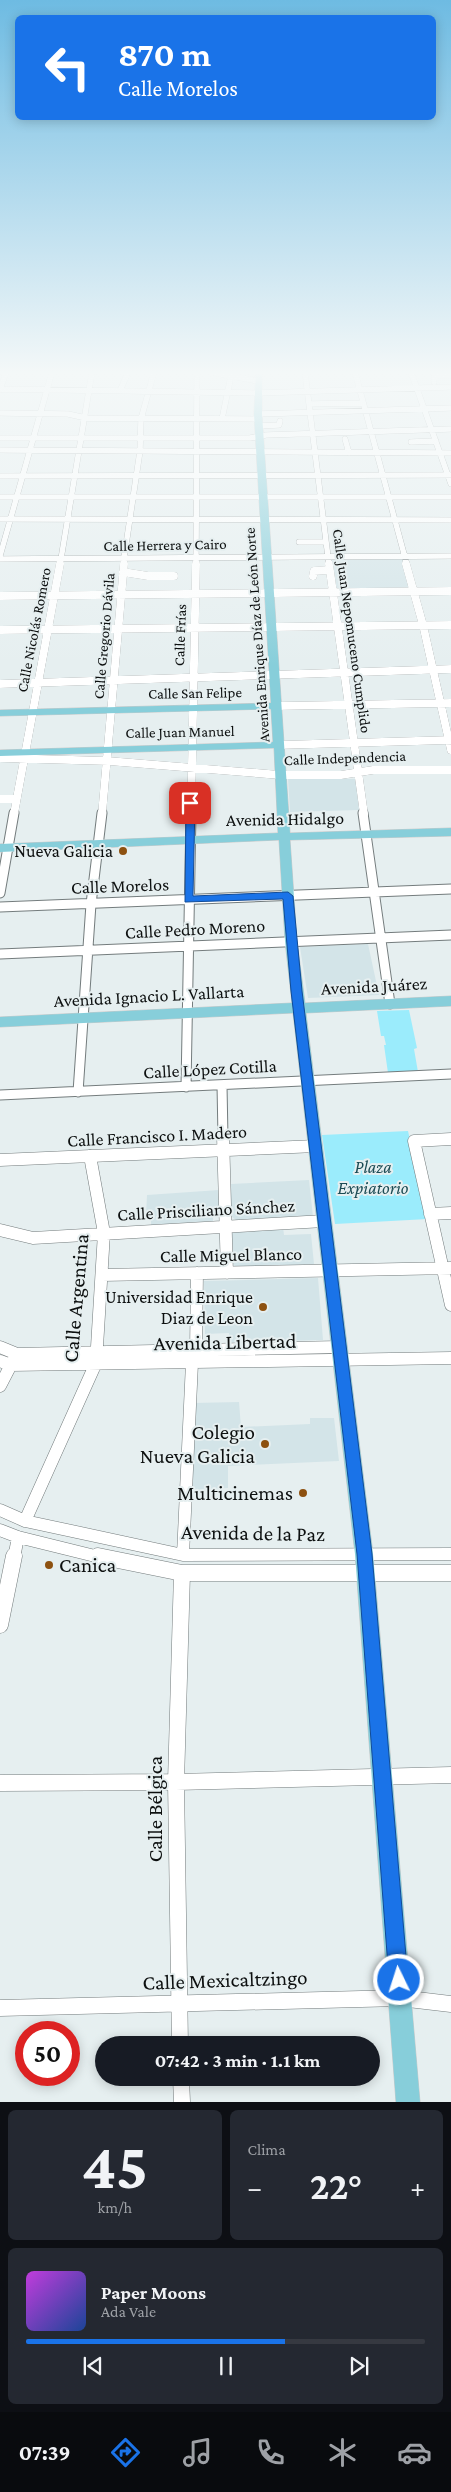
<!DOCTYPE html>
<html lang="es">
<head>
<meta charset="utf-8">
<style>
	:root { --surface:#171b24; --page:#242831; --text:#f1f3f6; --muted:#9ea1a6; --line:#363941; --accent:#1a73e8 }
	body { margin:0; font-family:"Crimson Pro",serif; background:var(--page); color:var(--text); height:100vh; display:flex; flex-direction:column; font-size:19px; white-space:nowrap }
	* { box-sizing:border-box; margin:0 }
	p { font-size:16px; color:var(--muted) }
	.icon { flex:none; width:28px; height:28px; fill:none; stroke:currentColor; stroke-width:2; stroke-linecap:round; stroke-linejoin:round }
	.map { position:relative; height:2102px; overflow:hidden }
	.sheet { display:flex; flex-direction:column; gap:8px; padding:8px; background:#0d0f14; flex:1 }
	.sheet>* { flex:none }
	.top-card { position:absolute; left:15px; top:15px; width:421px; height:105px; border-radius:8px; box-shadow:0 2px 12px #0003; background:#1a73e8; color:#fff; overflow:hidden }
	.speed { position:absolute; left:15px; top:2021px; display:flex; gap:10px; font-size:25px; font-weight:700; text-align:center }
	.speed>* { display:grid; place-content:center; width:65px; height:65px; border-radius:50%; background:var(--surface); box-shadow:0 2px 12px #0003; line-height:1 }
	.speed .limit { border:8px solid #d22; background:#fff; color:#111 }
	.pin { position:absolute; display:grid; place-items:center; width:42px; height:42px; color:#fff; margin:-21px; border-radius:10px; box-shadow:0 2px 8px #0006 }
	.me { position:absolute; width:55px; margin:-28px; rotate:356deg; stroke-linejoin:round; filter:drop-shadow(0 0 4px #0008) }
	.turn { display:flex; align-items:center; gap:18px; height:105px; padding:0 20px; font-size:22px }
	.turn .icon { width:65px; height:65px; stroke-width:2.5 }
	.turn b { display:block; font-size:35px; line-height:42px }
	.big { font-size:38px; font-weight:700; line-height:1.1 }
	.sheet .tile { flex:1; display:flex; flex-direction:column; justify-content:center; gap:8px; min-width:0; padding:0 18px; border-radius:8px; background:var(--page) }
	.sheet .dial { align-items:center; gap:0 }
	.dial b { font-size:65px; line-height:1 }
	.song { display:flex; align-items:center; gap:15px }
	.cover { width:60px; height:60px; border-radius:8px; background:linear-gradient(135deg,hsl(290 70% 55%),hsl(220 70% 35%)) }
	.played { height:5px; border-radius:2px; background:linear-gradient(90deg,var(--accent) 65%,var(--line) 65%) }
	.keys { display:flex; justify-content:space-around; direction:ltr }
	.heat { display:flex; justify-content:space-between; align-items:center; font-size:28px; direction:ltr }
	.sheet .tiles { flex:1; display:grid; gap:8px; grid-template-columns:1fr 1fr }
	.tile:last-child { grid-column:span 2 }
	.trip { position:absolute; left:95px; top:2036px; width:285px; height:50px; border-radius:25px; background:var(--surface); box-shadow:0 2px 12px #0003; font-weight:700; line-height:50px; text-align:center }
	.tabs { display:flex; height:80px; justify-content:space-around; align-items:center; background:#090b0e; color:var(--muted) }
	.tabs .icon { width:35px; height:35px }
	.tabs .selected { color:var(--accent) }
	.tabs b { font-size:22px; color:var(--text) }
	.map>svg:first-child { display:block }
	.built { fill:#d3e4e8 }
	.green { fill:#9becfc }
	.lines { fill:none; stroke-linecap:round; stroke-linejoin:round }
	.minor-far4-casing { stroke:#747c7d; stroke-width:6 }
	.minor-far3-casing { stroke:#747c7d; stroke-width:8 }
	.minor-far2-casing { stroke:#747c7d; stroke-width:11 }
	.minor-far1-casing { stroke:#747c7d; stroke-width:13 }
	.minor-casing { stroke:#747c7d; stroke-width:17 }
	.major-casing { stroke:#cacaca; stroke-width:1 }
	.minor-far4 { stroke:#fff; stroke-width:5.5 }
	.minor-far3 { stroke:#fff; stroke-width:8 }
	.minor-far2 { stroke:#fff; stroke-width:9 }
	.minor-far1 { stroke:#fff; stroke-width:12 }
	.minor { stroke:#fff; stroke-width:16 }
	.major { fill:#87ceda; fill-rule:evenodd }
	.route { fill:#1a73e8; stroke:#114b97 }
	.poi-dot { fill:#8d5110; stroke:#e6eff0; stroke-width:2 }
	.labels { text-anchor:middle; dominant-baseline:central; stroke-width:4; stroke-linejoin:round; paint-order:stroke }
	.far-street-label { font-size:15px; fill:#0d1010; stroke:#e6eff0 }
	.street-label { font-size:18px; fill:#0d1010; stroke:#e6eff0 }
	.poi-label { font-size:18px; fill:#0d1010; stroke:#e6eff0; text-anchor:end }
	.park-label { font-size:18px; font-style:italic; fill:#1b4b54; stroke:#e6eff0 }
	.near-street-label { font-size:21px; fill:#0d1010; stroke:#e6eff0 }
	.near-poi-label { font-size:21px; fill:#0d1010; stroke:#e6eff0; text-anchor:end }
</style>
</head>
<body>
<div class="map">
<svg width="451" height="2102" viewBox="0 0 451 2102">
	<rect width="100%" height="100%" fill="#e6eff0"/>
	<path class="built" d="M402,558L410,589L337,590L332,559Z
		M288,778L356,779L359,810L290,812Z
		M368,944L379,995L308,998L300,947Z
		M309,1180L313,1217L236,1220L231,1216V1184Z
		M219,1190L218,1216H213V1221L151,1225V1215H146L147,1195Z
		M283,1227L284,1235L311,1234L314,1264L236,1267L233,1264L232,1233L235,1230Z
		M318,1278L323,1340L229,1342V1333L205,1334L204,1281Z
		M239,1402L241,1427L310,1424V1418H334L339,1461L228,1466V1488L193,1490V1403Z"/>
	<path class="green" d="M409,1010L417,1048L414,1049L418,1072L388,1073L384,1045H386L384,1036H381L377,1011Z
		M408,1131L428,1219L335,1224L322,1135Z"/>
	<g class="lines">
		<defs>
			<path id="minor-far4" d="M210,372L258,381
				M305,372L329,565
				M355,372L407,565
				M411,372L451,484
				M434,382V376H451
				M0,389L257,393L451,387
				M0,390L6,372
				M120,391L128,372
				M309,404L362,403
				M0,413L68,414L86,418L258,419
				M258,414L451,408
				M222,419L231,376
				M259,426L279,425L280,421
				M0,438H250L266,435L451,429
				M345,439L349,453
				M411,442L436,441
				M0,450L451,453
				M0,476L451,475
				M0,497H451
				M0,519L451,520
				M299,542H326
				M0,556L52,372
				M0,559L451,556
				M60,565L92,372
				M123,565L140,451L141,419L154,372
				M196,565L197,372"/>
			<path id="minor-far3" d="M329,564L364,814
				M406,564L423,625L451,750
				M123,572L148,576H174
				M313,576L314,571L329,570
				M0,596L451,591
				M0,630L451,625
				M0,684L451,669
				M277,706L451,703
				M279,745L451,740
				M0,758L108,761L280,775H341L373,770H451
				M0,799H16
				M14,814L60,564
				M102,814L124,564
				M191,814L196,564"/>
			<path id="minor-far2" d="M363,813L390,1004
				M0,893L14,813
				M0,907L451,889
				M0,954L451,935
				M222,1085L223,1138
				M186,1087L191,813
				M78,1092L91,904L102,813
				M0,1095L451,1074"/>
			<path id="minor-far1" d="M223,1136L227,1273
				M451,1139L414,1141L451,1305
				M0,1160L316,1146
				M430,1214L451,1213
				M0,1230L33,1238L324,1221
				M102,1275L451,1268
				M0,1347L17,1354L339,1347
				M0,1361L11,1365L451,1358
				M0,1386L14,1359
				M0,1510L25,1521L183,1555L451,1554
				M25,1521L96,1363L104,1233L90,1156
				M0,1530L18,1537L103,1558
				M183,1555L192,1363L196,1351L197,1273
				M14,1558L18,1537"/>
			<path id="minor" d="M98,1556L182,1573H451
				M0,1625L14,1556
				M0,1783L176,1782L451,1775
				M0,2008L400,1998L451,2004
				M180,2045L176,1782L182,1573
				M181,2078L182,2102"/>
			<path id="major" d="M256,372H262V414L290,833L451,828V836L290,840L297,941L305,1003L451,996V1006L306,1013L373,1554L420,2102H396L355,1554L293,1013L0,1027V1017L292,1003L285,941L279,840L0,852V844L278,833L274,748L0,756V750L273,742L271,709L0,716V710L271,703L254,414Z"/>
		</defs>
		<use href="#minor-far4" class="minor-far4-casing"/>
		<use href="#minor-far3" class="minor-far3-casing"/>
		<use href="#minor-far2" class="minor-far2-casing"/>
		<use href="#minor-far1" class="minor-far1-casing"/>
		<use href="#minor" class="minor-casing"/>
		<use href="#major" class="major-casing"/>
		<use href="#minor-far4" class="minor-far4"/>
		<use href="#minor-far3" class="minor-far3"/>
		<use href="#minor-far2" class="minor-far2"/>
		<use href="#minor-far1" class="minor-far1"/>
		<use href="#minor" class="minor"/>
		<use href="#major" class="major"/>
	</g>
	<linearGradient id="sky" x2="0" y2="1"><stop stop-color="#6ebbe2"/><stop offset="0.56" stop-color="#f4f8f8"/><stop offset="1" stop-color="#f4f8f8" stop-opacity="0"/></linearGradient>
	<rect width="451" height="666" fill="url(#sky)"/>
	<path class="route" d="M190,800L195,803L193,896L288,892L293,896L302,991L372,1554L408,1980L406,1987L399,1990L392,1987L389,1980L357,1554L291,991L283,899L185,902L186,803Z"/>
	<g class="poi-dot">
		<circle cx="123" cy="851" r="5"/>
		<circle cx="263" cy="1307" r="5"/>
		<circle cx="265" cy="1444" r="5"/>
		<circle cx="303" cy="1493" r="5"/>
		<circle cx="49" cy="1565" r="5"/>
	</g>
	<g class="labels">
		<g class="far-street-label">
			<text transform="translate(165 545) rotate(-1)">Calle Herrera y Cairo</text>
			<text transform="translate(34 630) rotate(-79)">Calle Nicolás Romero</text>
			<text transform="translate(352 631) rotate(82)">Calle Juan Nepomuceno Cumplido</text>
			<text transform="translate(180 635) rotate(-88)">Calle Frías</text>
			<text transform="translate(257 635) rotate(-94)">Avenida Enrique Díaz de León Norte</text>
			<text transform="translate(104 636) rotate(-85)">Calle Gregorio Dávila</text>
			<text transform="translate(195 693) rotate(-1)">Calle San Felipe</text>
			<text transform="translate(180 732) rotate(-1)">Calle Juan Manuel</text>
			<text transform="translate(345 758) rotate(-2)">Calle Independencia</text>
		</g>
		<g class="street-label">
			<text transform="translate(285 819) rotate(-1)">Avenida Hidalgo</text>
			<text transform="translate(120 886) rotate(-2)">Calle Morelos</text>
			<text transform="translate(195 929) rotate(-3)">Calle Pedro Moreno</text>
			<text transform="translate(374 986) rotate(-3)">Avenida Juárez</text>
			<text transform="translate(149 996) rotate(-3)">Avenida Ignacio L. Vallarta</text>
			<text transform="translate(210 1069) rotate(-3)">Calle López Cotilla</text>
			<text transform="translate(157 1136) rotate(-3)">Calle Francisco I. Madero</text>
			<text transform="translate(206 1210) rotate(-3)">Calle Prisciliano Sánchez</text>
			<text transform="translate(231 1255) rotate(-1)">Calle Miguel Blanco</text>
		</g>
		<g class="poi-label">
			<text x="113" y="851">Nueva Galicia</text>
			<text x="253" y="1297">Universidad Enrique<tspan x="253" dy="21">Diaz de Leon</tspan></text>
		</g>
		<g class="park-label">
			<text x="373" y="1167">Plaza<tspan x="373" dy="21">Expiatorio</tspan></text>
		</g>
		<g class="near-street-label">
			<text transform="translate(76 1298) rotate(-85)">Calle Argentina</text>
			<text transform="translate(225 1342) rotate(-1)">Avenida Libertad</text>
			<text transform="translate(253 1533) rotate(1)">Avenida de la Paz</text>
			<text transform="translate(155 1809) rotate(-90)">Calle Bélgica</text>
			<text transform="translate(225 1980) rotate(-2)">Calle Mexicaltzingo</text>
		</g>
		<g class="near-poi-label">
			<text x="255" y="1432">Colegio<tspan x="255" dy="24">Nueva Galicia</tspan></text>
			<text x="293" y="1493">Multicinemas</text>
			<text x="59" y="1565" text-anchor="start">Canica</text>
		</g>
	</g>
</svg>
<div class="speed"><div class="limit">50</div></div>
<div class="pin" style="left:190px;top:803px;background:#d93025"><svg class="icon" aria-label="arrive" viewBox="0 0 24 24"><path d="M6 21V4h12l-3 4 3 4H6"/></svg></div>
<svg class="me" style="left:399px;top:1980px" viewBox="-20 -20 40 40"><circle r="17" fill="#1a73e8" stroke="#fff" stroke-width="3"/><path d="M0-11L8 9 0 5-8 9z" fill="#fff"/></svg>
<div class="trip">07:42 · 3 min · 1.1 km</div>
<div class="top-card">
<div class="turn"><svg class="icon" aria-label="left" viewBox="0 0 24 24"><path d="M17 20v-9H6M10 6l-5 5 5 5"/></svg><div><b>870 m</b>Calle Morelos</div></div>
</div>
</div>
<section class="sheet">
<div class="tiles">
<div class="tile dial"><b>45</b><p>km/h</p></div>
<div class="tile"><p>Clima</p>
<div class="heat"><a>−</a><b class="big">22°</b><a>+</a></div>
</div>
<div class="tile">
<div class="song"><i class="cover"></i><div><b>Paper Moons</b><p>Ada Vale</p></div></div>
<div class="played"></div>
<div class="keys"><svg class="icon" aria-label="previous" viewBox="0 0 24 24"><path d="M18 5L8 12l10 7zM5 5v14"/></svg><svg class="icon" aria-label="pause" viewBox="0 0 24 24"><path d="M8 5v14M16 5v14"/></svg><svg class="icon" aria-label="next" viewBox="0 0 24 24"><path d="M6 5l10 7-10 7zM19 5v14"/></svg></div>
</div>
</div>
</section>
<nav class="tabs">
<b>07:39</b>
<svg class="icon selected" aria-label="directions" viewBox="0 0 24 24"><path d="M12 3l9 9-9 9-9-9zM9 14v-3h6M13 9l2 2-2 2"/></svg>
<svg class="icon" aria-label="music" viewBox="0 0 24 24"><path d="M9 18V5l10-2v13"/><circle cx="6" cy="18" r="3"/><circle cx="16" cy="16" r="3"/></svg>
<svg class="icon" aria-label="phone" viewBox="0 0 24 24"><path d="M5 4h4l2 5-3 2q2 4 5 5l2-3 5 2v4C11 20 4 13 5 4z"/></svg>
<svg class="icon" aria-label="climate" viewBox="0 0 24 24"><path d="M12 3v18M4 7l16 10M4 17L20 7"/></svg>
<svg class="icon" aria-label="car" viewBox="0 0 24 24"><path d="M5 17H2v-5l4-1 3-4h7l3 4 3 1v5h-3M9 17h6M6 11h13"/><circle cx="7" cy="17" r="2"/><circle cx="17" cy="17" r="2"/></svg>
</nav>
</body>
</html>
